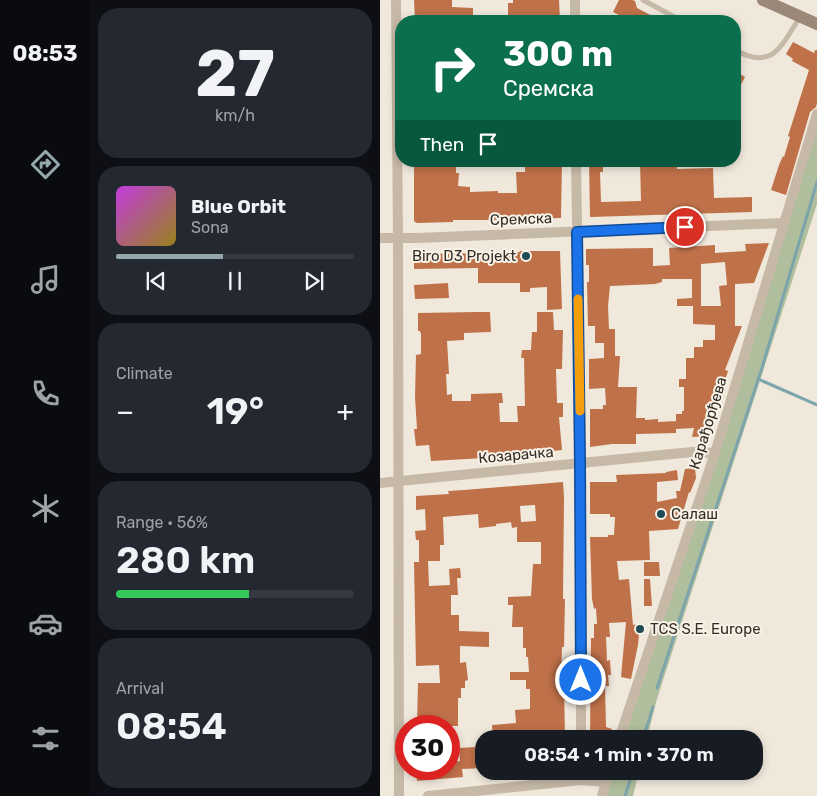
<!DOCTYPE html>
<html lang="en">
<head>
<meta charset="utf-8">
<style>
	:root { --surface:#171b24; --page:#242831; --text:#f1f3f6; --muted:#9ea1a6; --line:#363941; --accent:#93a7ad }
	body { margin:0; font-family:Rubik,sans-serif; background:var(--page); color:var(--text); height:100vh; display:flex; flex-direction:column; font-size:19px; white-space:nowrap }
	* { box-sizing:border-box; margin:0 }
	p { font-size:16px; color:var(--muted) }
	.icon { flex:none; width:28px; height:28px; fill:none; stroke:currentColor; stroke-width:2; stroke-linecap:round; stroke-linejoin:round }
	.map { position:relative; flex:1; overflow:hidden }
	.side { display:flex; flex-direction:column; gap:8px; padding:8px; background:#0d0f14; width:290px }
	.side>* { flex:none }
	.top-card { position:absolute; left:15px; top:15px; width:346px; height:152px; border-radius:20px; box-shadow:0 2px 8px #0003; background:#0b6e4f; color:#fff; overflow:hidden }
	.speed { position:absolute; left:15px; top:715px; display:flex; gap:10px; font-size:25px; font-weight:700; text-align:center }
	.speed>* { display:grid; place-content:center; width:65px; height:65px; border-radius:50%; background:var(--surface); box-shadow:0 2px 8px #0003; line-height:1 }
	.speed .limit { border:8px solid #d22; background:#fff; color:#111 }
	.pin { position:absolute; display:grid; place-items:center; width:42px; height:42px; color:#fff; margin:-21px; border:2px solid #fff; border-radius:50%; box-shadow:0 1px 5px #0007 }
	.me { position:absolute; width:55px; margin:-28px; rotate:0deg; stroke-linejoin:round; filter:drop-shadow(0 0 4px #0008) }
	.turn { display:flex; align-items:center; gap:18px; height:105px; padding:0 25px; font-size:22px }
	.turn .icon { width:65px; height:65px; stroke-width:2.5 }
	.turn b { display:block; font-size:35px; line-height:42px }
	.then { display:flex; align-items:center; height:48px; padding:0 25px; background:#0003; gap:10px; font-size:19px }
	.big { font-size:38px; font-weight:600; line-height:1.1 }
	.side .tile { flex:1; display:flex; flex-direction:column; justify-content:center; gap:8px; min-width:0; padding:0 18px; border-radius:20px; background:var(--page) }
	.side .dial { align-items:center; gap:0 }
	.dial b { font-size:65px; line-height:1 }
	.song { display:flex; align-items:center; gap:15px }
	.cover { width:60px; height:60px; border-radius:8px; background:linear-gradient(135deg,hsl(290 70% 55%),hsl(50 70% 35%)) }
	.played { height:5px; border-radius:2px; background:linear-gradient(90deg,var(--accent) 45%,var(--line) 45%) }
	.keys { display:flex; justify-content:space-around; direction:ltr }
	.heat { display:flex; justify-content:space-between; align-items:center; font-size:28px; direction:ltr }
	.charge { height:8px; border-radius:4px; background:linear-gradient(90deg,#34c759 56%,var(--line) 0) }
	.trip { position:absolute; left:95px; top:730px; width:288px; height:50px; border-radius:20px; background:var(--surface); box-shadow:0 2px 8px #0003; font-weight:600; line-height:50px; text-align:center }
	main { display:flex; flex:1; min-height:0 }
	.tab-bar { display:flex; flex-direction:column; width:90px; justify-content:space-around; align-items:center; background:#090b0e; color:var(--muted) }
	.tab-bar .icon { width:35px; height:35px }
	.tab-bar .current { color:var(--accent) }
	.tab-bar b { font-size:22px; color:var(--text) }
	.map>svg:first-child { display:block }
	.green { fill:#afbe9c }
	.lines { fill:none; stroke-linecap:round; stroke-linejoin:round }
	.stream { stroke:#7ba5ab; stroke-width:3 }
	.building { fill:#bf714a; fill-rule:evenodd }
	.lane { stroke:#c7b9a7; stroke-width:5 }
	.street { stroke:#c7b9a7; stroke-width:10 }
	.secondary { stroke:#9b8879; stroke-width:12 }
	.route-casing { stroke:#114b97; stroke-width:12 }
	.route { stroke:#1a73e8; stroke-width:9 }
	.slow { stroke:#f59e0b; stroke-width:9 }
	.poi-dot { fill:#204b53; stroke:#f8f2e7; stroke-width:2 }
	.labels { text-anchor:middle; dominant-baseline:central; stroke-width:4; stroke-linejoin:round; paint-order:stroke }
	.street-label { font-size:15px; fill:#342d27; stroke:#f8f2e7 }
	.poi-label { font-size:15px; fill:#342d27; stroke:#f8f2e7; text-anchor:start }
</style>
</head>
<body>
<main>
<nav class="tab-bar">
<b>08:53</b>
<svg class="icon current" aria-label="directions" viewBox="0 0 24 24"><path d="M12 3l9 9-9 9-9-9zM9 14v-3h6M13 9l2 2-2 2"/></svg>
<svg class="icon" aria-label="music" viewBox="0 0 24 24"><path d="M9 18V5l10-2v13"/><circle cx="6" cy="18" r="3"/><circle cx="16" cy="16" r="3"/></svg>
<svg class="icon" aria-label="phone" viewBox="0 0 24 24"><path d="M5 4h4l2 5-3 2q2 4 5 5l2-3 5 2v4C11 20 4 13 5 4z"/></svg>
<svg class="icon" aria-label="climate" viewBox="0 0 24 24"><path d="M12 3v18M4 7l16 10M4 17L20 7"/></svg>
<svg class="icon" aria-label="car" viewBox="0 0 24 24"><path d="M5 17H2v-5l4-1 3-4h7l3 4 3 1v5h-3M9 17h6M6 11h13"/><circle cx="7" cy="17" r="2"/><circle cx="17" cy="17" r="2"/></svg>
<svg class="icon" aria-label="filters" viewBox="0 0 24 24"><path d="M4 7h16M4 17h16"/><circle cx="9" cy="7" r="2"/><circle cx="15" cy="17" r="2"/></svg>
</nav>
<section class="side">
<div class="tile dial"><b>27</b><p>km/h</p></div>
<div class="tile">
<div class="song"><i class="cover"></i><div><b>Blue Orbit</b><p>Sona</p></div></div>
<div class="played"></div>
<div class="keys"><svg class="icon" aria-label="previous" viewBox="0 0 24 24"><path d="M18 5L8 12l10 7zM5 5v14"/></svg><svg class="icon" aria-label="pause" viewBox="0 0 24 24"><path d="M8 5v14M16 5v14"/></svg><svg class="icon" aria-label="next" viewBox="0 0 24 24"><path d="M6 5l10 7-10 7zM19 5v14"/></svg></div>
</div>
<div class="tile"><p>Climate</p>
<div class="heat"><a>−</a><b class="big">19°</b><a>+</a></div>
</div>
<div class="tile"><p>Range · 56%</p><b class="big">280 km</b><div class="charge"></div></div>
<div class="tile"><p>Arrival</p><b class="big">08:54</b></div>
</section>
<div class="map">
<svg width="437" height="796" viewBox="0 0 437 796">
	<rect width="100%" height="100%" fill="#f0e8db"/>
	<path class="green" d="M437,120V204L276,702L267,739H241Z
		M230,771H259L253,796H222Z"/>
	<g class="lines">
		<path class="stream" d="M378,379L437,405
			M277,688L382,368L437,182
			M263,739L273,707
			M245,796L253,771"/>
	</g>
	<path class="building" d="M34,0H72V7L93,8V21H35Z
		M133,0H179L180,21H136L135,15H128V3H133Z
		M239,0H252L255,1L257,8L282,21H251L233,12Z
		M413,42L434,53L435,50H437V103L436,107L430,112L406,195L391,190L399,165L403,156L404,157L410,137L408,136L429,70L412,61L413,59L406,54Z
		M355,71L365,77L355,96Z
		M34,161L76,162V173H79L78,186L90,187V192L118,191V193H137L136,172H145V161H182L181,218L114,220H73V222L37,223L34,221Z
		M209,161H223V172H220L221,202L261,201L260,161H297V169L333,168L334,198L372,197V212L210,217Z
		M389,243L374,283L355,284V326H362L345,370L348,371L338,403H331V421L327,436L312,437L314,428L296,429V414H302V411H304V387H299V379H306V358H314V347H323V340H335V325L313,324V306H297V299L312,298V279H282V282L275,284L230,286L228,306L229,329H235V356H240L238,387H257L256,418H265V420L278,419V422L296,421V433L256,434V444H232L210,447V409H223V405H226L225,388L209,389V359L224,358V343H215V326H208L207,282H209V265H206V249L273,248V266L290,265L289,248L335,245V253L366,251L365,244ZM345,262L347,285L339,286L341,306H321V264Z
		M140,251H180L182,309L167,310V287L150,288V292H140V283H98V268L34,269V254L116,253L140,252Z
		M68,283L69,298L35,299L34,285Z
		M97,312H110L111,332L84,333V340L67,341L69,374H66L67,395L72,394V401H91V394L122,393L123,403H119L120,422H138L137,406H145L144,358H141L142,350H151L152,332H157V312H173L174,330H183L182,369H176L177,403H183V417H179L182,450L122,457L51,461L49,445L36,446L34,429H37L35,397L36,355L41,354V334L40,331H38V313Z
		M315,468L316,478L310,493L309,492L298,529L269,531L270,560L237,561L239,580L249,579L253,625L260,624L258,645L251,679L241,677L246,622L229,623L230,637H226L227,661L230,660L231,675H228L229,686H225L226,727L232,729L229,739H210L211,638H214V624H217L216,608L214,609L212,599L210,537H228V535H234L235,517H230V514H210V482H237L236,475L286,473V472L297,470L298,480L277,482V502L297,498L296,491H300L305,469Z
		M183,482L184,497L183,599H185L184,647H182L181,685H184L185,739H113L112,725L136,723L135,710L150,709V689H146V680H130V672H149L148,657H146V648H143V627H132L133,605H128V597L151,596L153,564H161V542H137V527L132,528L131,522L116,524V526L99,528L98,514L63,517L64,545H60V561H48L49,586L70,585L69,569L80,568L81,578H77L78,595H71V615H79V631L109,632V647L80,646V663L86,662L88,680L85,681V688H81V698H78V726H37L38,683H60L59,665L36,666L34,562H39V540H36L35,531L46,530L45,509L36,510V496L69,494L68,491L84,490ZM155,505L156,521L141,522L140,506Z
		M264,562H279L280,576H264Z
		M264,579H270L272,606H264Z
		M95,747L96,758H104V768L82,769L83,777L37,781L36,769H69L70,762L80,761L79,748Z"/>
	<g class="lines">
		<path class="lane" d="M263,0L302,21
			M355,50C393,71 401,46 420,17"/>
		<path class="street" d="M16,0L18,238L19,796
			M195,0V21
			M196,161L201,463V739
			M0,238H37L404,223
			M0,483L312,452L335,453
			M239,739L335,453L437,114
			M48,796L201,780L226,782
			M222,796L229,771"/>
		<path class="secondary" d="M383,0L437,24"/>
	</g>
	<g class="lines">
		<defs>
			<path id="route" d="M201,680L200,463L197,232L305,227"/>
		</defs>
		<use href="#route" class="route-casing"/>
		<use href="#route" class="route"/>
		<path class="slow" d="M198,299L200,411"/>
	</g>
	<g class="poi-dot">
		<circle cx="146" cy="256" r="5"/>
		<circle cx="281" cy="514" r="5"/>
		<circle cx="260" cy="629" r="5"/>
	</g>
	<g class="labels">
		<g class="street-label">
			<text transform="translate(141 219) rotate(-2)">Сремска</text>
			<text transform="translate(328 423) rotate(-73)">Карађорђева</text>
			<text transform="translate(136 455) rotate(-5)">Козарачка</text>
		</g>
		<g class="poi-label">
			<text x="136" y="256" text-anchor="end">Biro D3 Projekt</text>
			<text x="291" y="514">Салаш</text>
			<text x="270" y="629">TCS S.E. Europe</text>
		</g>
	</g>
</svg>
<div class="speed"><div class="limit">30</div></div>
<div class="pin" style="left:305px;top:227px;background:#d93025"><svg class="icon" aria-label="arrive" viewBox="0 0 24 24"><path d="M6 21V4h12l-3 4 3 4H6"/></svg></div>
<svg class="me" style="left:201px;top:680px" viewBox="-20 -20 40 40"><circle r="17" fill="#1a73e8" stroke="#fff" stroke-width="3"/><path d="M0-11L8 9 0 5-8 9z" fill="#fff"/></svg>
<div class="trip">08:54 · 1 min · 370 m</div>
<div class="top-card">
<div class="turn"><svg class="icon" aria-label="right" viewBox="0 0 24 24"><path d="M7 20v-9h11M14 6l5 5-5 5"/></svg><div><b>300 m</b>Сремска</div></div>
<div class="then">Then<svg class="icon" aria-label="arrive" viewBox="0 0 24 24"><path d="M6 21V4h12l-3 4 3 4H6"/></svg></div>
</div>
</div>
</main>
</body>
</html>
